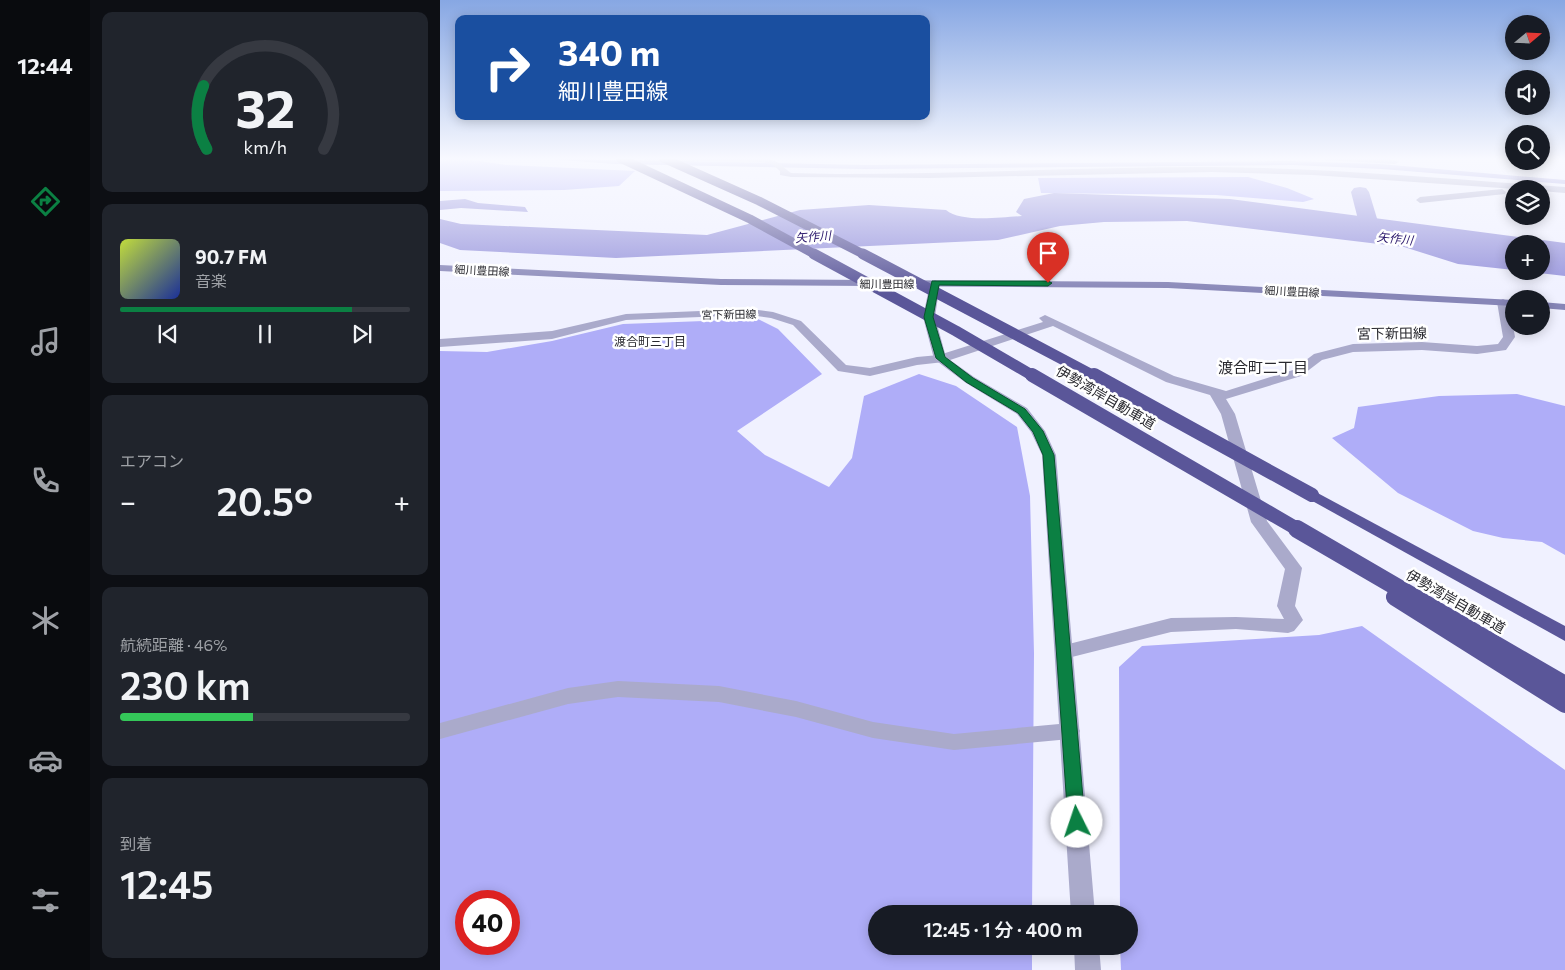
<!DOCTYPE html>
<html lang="ja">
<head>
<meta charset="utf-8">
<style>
	:root { --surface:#171b24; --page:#20242c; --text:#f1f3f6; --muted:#9ea1a6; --line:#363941; --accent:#0b8043 }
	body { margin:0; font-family:Commissioner,"Noto Sans JP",sans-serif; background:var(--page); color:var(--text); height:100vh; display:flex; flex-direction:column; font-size:19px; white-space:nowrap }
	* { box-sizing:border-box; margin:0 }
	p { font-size:16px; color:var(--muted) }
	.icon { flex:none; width:28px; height:28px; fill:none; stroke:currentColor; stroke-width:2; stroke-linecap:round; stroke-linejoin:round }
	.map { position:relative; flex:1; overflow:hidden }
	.sheet { display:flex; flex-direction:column; gap:12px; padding:12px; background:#0d0f14; width:350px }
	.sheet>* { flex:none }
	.guide { position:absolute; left:15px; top:15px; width:475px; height:105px; border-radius:10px; box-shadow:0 2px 12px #0003; background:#1a4fa0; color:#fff; overflow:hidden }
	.needle { width:32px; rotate:71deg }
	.controls { position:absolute; left:1065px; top:15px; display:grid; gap:10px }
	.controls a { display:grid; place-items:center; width:45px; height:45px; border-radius:50%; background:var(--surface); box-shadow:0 2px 12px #0003; font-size:25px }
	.speed { position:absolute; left:15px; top:890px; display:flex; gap:10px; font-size:25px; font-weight:700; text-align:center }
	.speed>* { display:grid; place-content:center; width:65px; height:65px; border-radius:50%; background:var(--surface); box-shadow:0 2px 12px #0003; line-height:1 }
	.speed .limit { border:8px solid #d22; background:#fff; color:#111 }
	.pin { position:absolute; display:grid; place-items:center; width:42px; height:42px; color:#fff; margin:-51px -21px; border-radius:50% 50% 50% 0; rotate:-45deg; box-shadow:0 0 5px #0007 }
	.pin .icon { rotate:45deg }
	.me { position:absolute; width:55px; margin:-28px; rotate:356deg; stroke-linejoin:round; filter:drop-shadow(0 0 4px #0008) }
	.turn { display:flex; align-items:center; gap:18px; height:105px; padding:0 20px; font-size:22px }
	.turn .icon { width:65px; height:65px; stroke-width:2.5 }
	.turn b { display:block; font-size:35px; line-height:42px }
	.big { font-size:38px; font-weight:600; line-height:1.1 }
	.sheet .tile { flex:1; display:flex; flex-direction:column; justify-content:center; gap:8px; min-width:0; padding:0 18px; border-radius:10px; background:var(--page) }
	.sheet .dial { align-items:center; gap:0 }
	.dial svg { height:130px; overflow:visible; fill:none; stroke:var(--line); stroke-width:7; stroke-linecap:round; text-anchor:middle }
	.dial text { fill:var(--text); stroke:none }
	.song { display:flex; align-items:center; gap:15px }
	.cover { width:60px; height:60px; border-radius:8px; background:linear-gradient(135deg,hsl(70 70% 55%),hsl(230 70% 35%)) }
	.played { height:5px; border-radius:2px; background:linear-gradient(90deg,var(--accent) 80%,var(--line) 80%) }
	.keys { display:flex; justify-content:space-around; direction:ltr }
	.heat { display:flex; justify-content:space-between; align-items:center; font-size:28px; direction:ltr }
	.charge { height:8px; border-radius:4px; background:linear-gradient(90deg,#34c759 46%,var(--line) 0) }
	.trip { position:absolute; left:428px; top:905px; width:270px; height:50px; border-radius:25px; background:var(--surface); box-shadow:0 2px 12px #0003; font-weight:600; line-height:50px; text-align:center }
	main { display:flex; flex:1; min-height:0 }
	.menu { display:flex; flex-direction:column; width:90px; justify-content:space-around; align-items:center; background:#090b0e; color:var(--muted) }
	.menu .icon { width:35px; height:35px }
	.menu .selected { color:var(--accent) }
	.menu b { font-size:22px; color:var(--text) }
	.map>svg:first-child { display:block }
	.forest { fill:#afadf8; fill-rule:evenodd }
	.water { fill:#9693dc }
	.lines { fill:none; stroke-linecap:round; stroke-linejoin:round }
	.river { fill:#9693dc; fill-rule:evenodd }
	.minor { fill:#aaaacb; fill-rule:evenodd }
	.tertiary { fill:#aaaacb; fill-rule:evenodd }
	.secondary { fill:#8786b7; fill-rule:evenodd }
	.motorway { fill:#5a5699; fill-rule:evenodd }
	.motorway-bridge-far3 { stroke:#5a5699; stroke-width:9 }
	.motorway-bridge-far2 { stroke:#5a5699; stroke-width:11 }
	.motorway-bridge-far1 { stroke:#5a5699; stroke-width:14 }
	.motorway-bridge { stroke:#5a5699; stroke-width:18 }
	.route { fill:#0b8043; stroke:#07532c }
	.labels { text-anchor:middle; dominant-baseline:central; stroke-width:5; stroke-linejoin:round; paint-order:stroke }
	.far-street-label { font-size:11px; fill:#28282e; stroke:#fff }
	.far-water-label { font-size:12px; font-style:italic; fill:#2a176b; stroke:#fff }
	.far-neighbourhood-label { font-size:12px; fill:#28282e; stroke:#fff }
	.street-label { font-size:14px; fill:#28282e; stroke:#fff }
	.neighbourhood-label { font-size:15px; fill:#28282e; stroke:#fff }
</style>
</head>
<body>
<main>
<nav class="menu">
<b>12:44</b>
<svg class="icon selected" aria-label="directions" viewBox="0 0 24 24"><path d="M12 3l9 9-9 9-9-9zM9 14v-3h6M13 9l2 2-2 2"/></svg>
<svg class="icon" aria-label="music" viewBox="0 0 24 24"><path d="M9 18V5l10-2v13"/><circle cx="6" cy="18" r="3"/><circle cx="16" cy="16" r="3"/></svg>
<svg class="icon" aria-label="phone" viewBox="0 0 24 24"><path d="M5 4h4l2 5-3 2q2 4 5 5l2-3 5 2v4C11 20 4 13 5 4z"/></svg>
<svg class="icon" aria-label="climate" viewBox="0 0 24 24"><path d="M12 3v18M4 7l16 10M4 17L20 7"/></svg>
<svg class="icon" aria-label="car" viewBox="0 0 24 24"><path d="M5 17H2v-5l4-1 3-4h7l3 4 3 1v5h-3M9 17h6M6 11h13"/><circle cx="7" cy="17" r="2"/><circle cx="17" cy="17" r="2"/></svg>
<svg class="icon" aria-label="filters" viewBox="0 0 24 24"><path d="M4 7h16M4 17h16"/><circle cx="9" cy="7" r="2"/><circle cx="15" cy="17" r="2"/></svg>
</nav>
<section class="sheet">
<div class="tile dial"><svg viewBox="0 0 100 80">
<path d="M14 69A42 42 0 1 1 86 69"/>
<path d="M14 69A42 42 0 0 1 12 30" stroke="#0b8043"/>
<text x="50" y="56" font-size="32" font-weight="700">32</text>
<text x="50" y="72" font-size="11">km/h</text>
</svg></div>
<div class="tile">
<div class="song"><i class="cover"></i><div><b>90.7 FM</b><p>音楽</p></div></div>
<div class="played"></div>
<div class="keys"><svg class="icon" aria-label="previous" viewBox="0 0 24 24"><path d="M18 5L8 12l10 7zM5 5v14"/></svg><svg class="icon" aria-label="pause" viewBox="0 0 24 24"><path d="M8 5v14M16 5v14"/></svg><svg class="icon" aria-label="next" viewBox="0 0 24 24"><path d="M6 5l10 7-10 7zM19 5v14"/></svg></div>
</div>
<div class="tile"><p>エアコン</p>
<div class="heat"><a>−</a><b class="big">20.5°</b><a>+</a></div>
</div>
<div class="tile"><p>航続距離 · 46%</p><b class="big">230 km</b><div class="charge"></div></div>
<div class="tile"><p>到着</p><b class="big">12:45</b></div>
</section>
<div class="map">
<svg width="1125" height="970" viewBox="0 0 1125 970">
	<rect width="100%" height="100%" fill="#f0f1ff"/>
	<path class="forest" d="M0,158H17L67,165L195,171L179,186L124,190L0,191Z
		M808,177L847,188L874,199L863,202L776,195L601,193L598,178Z
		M318,319L338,329L382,374L297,431L325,455L389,487L412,458L424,396L479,374L516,386L577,427L590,496L594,653L592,914H436V946H592V970H0V351L47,352L112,341L183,324ZM26,901H69V944H26Z
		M1077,394L1125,406V555L1102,542L1063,538L1033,531L958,493L892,438L914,428L918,407L999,396Z
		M922,626L1125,770V970H681L680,946H689V914H680L679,667L702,646L879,635Z"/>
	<path class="water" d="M94,158L427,165L848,161L940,164L1125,180V184L942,169L853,165L425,169L175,164Z
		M614,193L790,199L1125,243V276L1082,271H1101V244H1074V270L1018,264L964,247L747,221L664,222L620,226L558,240L176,258L20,250L0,243V219L21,224L267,235L360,210L429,205L506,210C521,223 562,217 582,216L576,212L584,199Z
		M25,199L38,203L85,207L88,212L21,208L0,210V201Z"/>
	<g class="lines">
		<path class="river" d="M920,187L926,188L929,192L942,235L939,239L932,241L925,239L922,235L911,192L914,188Z"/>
		<path class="minor" d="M201,158H326C340,161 341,166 351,173L397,174C522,174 646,167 771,167C889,168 1007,179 1125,187V193L1101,191V189H1075L873,175L772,172L489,178L351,177L340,175V171L332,164L320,162L205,160Z
			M880,158C895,158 949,155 959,162L955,164L884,160Z
			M1062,189L1066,192L1065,194L980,203L976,200L980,197Z
			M1063,299L1069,302L1075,337L1066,350L1037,354L982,350L913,352L882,360L861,376L786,399L795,414L827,521L862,568L855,606L863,620L854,631L848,633L796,629L731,632L624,659L617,657L615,652L617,647L731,618L796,617L844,619L837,606L845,569L811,522L781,414L770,395L726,382L613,326L504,362L477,365L430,376L398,371L353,325L331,318L310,315L186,320L112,339L0,347V339L112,331L186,314L310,309L333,312L361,321L406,365L430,368L477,357L499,355L603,322L599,318L605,315L734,376L786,391L853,370L874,354L913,344L982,342L1037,346L1058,344L1063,337L1057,302Z
			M178,681L279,686L356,701L433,722L514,734L630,723L637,725L640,731L637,737L630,739L514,750L433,738L356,717L279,702L178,697L128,704L0,739V723L128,688Z"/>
		<path class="tertiary" d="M495,280L500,283L495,317L506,357L534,377L587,408L605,431L616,455L655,914H631L602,455L591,432L577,414L526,383L494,359L483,317L490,283Z
			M634,946H659L661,970H635Z"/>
		<path class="secondary" d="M0,265L281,279L728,282L1074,300V306L728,288L281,285L0,271Z
			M1101,302L1125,304V310L1101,308Z"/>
		<path class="motorway" d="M872,490L1125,626V641L867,498L864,495L867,492Z"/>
		<path class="motorway-bridge-far3" d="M180,158L310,219L376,255
			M223,158L319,201L425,255"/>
		<path class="motorway-bridge-far2" d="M374,254L516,331L595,377
			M423,254L656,377"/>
		<path class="motorway-bridge-far1" d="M592,375L859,530
			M654,375L872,495"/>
		<path class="motorway-bridge" d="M857,529L1125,685
			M955,597L1125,704"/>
	</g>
	<linearGradient id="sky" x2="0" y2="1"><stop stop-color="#87a7e3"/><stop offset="0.54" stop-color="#f8f9ff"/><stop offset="1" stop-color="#f8f9ff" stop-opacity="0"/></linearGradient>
	<rect width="1125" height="294" fill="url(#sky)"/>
	<path class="route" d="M492,281H608L612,283L608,286L499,285L493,317L505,357L533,378L585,409L603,431L614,455L645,822L643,828L637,830L631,828L628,822L603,455L593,432L578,413L526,382L496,358L484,317Z"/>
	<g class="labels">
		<g class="far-street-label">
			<text transform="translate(42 270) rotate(3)">細川豊田線</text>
			<text x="447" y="283">細川豊田線</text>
			<text transform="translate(852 291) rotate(3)">細川豊田線</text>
			<text transform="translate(289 314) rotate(-1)">宮下新田線</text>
		</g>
		<g class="far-water-label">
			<text transform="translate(373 236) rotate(-4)">矢作川</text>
			<text transform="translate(955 238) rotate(6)">矢作川</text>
		</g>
		<g class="far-neighbourhood-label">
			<text x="210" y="341">渡合町三丁目</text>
		</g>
		<g class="street-label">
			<text transform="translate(952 333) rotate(-1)">宮下新田線</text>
			<text transform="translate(666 397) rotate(30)">伊勢湾岸自動車道</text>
			<text transform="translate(1016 601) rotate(30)">伊勢湾岸自動車道</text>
		</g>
		<g class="neighbourhood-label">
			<text x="823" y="367">渡合町二丁目</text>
		</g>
	</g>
</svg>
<div class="controls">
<a><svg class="needle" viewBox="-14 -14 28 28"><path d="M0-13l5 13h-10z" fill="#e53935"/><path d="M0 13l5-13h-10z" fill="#9ea1a6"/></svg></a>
<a><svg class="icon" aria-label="sound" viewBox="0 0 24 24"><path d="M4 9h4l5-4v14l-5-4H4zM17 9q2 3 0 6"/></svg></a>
<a><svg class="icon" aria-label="search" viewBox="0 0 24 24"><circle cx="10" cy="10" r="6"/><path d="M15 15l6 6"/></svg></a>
<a><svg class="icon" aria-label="layers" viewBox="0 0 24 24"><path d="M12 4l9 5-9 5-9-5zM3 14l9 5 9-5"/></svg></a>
<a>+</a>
<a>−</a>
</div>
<div class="speed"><div class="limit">40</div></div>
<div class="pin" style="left:608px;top:283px;background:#d93025"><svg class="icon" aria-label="arrive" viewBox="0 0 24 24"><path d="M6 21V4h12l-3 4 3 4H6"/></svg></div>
<svg class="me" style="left:637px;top:822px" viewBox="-20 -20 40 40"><circle r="19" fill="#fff"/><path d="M0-13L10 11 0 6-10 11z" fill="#0b8043"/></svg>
<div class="trip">12:45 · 1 分 · 400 m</div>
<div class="guide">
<div class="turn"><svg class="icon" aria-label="right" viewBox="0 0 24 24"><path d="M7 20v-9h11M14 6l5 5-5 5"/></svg><div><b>340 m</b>細川豊田線</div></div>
</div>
</div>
</main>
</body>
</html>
